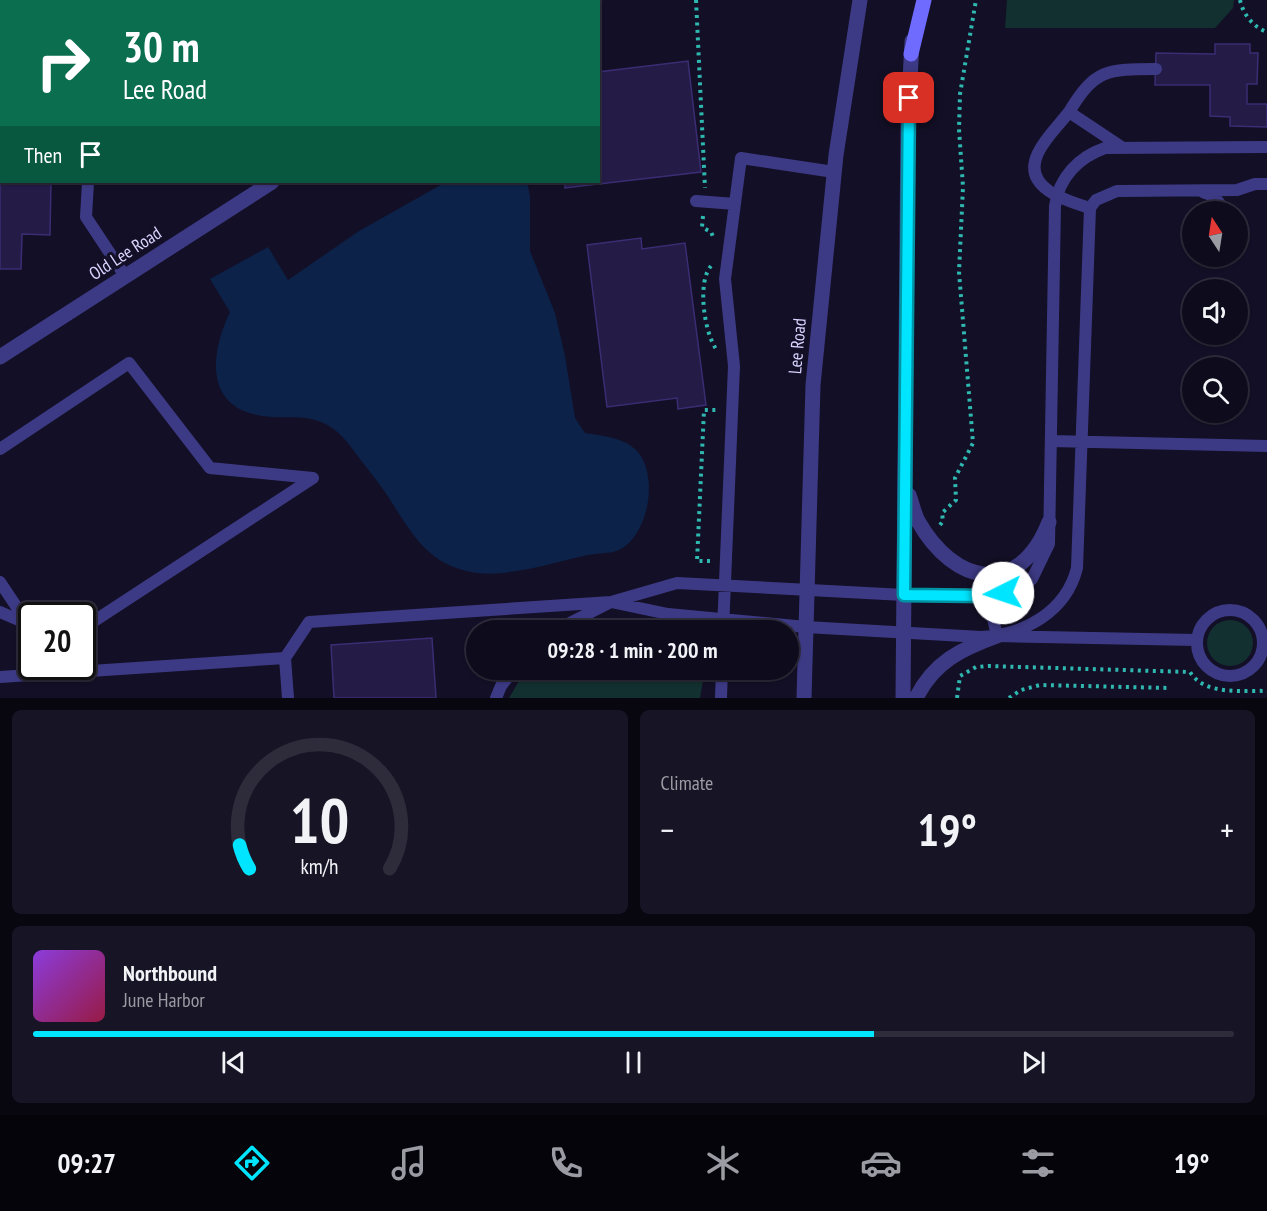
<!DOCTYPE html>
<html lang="en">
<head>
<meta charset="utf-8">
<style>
	:root { --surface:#0e0b1c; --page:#171425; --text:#f1f3f6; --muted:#9b9ba3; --line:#2e2b3b; --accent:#00e5ff }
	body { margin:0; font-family:"PT Sans Narrow",sans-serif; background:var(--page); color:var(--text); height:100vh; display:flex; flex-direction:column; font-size:22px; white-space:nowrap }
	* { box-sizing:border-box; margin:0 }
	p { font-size:20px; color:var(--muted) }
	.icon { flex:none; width:33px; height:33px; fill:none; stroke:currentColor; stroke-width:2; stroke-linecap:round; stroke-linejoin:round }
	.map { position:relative; height:698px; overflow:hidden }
	.panel { display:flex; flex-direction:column; gap:12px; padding:12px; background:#08060f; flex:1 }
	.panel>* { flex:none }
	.banner { position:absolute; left:0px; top:0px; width:600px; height:183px; box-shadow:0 2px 4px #0004,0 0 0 2px var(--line); background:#0b6e4f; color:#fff; overflow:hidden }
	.needle { width:39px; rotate:348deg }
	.fabs { position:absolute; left:1182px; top:201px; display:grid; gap:12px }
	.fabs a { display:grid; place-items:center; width:66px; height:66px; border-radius:50%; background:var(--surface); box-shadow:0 2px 4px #0004,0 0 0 2px var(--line); font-size:30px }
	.speed { position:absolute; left:18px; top:602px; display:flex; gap:12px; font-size:30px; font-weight:700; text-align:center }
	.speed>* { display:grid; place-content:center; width:78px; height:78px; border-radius:50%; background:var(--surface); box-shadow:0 2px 4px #0004,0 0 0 2px var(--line); line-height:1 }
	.speed .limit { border:3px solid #111; border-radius:9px; background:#fff; color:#111 }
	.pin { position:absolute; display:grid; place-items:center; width:51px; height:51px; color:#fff; margin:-26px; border-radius:12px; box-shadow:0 3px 9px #0006 }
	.me { position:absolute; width:66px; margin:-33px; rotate:266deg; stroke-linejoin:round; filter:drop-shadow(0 0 4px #0008) }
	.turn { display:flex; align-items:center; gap:21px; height:126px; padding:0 24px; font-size:27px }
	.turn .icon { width:78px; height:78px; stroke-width:2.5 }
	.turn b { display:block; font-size:42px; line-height:51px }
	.then { display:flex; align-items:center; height:57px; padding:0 24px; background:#0003; gap:12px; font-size:22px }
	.big { font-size:45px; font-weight:800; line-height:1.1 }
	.panel .widget { flex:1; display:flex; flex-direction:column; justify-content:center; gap:9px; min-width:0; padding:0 21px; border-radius:9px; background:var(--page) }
	.panel .dial { align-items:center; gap:0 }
	.dial svg { height:156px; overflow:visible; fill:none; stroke:var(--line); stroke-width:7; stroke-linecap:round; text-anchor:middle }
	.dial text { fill:var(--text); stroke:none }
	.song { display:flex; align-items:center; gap:18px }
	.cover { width:72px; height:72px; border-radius:9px; background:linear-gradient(135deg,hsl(270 70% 55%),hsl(340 70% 35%)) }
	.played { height:6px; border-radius:3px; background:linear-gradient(90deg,var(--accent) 70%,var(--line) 70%) }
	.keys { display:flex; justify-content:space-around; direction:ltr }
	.heat { display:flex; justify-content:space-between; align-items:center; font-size:33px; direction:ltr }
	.panel .tiles { flex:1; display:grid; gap:12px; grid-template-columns:1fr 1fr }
	.widget:last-child { grid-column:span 2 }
	.trip { position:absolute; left:466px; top:620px; width:333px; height:60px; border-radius:30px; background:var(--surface); box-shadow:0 2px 4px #0004,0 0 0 2px var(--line); font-weight:800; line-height:60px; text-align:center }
	.tabs { display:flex; height:96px; justify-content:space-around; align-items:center; background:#06040b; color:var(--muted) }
	.tabs .icon { width:42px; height:42px }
	.tabs .selected { color:var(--accent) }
	.tabs b { font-size:27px; color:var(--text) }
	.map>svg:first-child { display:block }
	.green { fill:#12302f }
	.water { fill:#0c2248 }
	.building { fill:#241b47; stroke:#3b2d73; stroke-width:1.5 }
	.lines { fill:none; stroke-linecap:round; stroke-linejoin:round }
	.path { stroke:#2fb8b0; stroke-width:4; stroke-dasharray:3 4.5; stroke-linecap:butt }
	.service { stroke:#3d3a85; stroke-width:12 }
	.minor { stroke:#3d3a85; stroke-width:15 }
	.tertiary { stroke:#3d3a85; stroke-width:15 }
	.secondary { stroke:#6f6bff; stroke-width:15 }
	.route-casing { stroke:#0095a6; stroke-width:15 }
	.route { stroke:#00e5ff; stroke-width:10 }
	.labels { text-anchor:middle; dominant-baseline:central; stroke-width:6; stroke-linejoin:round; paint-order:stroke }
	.street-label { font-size:18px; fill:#d9d4ff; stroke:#130f26 }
</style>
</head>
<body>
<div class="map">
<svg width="1267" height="698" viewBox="0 0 1267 698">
	<rect width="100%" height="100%" fill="#130f26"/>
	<path class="green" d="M1007,0H1234L1233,8L1215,28H1005Z
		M1207 643a23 23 0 1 1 46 0a23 23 0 1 1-46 0Z
		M656,621L682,625L690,630H590L621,623Z
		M526,669H705L700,698H509Z"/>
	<path class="water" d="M446,182H527L530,196V251L555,313L565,356L575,418L585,433C602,436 623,437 636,450C659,472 650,535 619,550C611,554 597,553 588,555C554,562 505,579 471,572C425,563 410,530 387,495C379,483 369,471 360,459C349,444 339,429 321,422C305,415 289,418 272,417C205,413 208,358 230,312L210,279L268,247L288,280L359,231Z"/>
	<path class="building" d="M0,0H56L2,2V182H51L50,235L22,234L21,269H0Z
		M206,0H325L206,2Z
		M1215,44H1250V53H1258L1257,84H1247V104H1267V127L1230,126V117L1210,116V85H1155L1156,53L1215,54Z
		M688,61L701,172L565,188V182H598V72Z
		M641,238L642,249L685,243L706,405L678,409L677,398L607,407L587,245Z
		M432,638L436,698H334L331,645Z"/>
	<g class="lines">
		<path class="path" d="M696,0L705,188
			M1240,0C1243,14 1253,27 1267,32
			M703,216L702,227L711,232L714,239
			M711,266C697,282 704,331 716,349
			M940,525L943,521L942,513L956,500L955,478L973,443L959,272L963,187L959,129L960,94L976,0
			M710,561H697L704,410H718
			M957,698L960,676L976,667L988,666L1190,672C1205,696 1241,690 1267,691
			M1009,698L1021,690L1040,685L1170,688"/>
		<path class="service" d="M499,0L500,2
			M98,2V0
			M338,2V0
			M1069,112C1059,125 1045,138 1038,153C1021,188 1067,201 1090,208
			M1120,146L1069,112C1095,69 1107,69 1156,69
			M88,182L86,217L125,276
			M1203,192L1214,196L1226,212
			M696,201L735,204
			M1051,441L1267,446
			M0,449L129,363L210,468L313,478
			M0,582L28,624
			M988,596L997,636L1196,640
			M1197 643a33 33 0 1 1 66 0a33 33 0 1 1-66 0Z
			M0,612L28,624
			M82,629L313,478
			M556,630L611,602L677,583L904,595L988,596L1003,593L1018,589L1032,579L1049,544L1055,206C1059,177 1079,157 1105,148L1267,147
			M723,630L734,366L725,279L741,158L834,172
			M0,677L285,658
			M288,698L285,658L309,622L611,602L668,614L806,627L981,637C1024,635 1066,612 1077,568L1090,208L1096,200L1117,191L1237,190L1255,184H1267
			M496,698L501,686L514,669
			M721,698L722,669"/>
		<path class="minor" d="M564,2L567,0
			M0,357L272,182"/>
		<path class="tertiary" d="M909,495C912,503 914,513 918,521C954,585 1019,599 1049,522
			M804,698L813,385L836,155L860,0
			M903,698L908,120L912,41
			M916,698C934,662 961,649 997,636"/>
		<path class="secondary" d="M911,54L924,0"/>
	</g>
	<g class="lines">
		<defs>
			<path id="route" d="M909,98L904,595L988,596L1003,593"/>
		</defs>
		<use href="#route" class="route-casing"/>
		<use href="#route" class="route"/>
	</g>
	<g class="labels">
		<g class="street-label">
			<text transform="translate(125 253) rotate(-33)">Old Lee Road</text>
			<text transform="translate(797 346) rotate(-85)">Lee Road</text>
		</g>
	</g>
</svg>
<div class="fabs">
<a><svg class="needle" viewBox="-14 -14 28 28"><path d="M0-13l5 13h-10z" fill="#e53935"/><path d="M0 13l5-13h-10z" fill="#9b9ba3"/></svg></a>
<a><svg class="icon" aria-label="sound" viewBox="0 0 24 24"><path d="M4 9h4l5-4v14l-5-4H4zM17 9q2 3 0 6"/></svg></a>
<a><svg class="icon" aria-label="search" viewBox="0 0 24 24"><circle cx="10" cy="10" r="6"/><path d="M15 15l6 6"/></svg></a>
</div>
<div class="speed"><div class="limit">20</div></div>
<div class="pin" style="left:909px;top:98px;background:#d93025"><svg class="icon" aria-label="arrive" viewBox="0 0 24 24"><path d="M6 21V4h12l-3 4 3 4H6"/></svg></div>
<svg class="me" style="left:1003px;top:593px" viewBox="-20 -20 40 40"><circle r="19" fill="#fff"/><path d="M0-13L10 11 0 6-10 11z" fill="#00e5ff"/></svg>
<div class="trip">09:28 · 1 min · 200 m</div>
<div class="banner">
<div class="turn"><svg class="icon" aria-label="right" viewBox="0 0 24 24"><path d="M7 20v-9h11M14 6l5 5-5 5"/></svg><div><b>30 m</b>Lee Road</div></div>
<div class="then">Then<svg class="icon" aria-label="arrive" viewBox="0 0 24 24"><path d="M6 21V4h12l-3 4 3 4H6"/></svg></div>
</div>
</div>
<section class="panel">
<div class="tiles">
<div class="widget dial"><svg viewBox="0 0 100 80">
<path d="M14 69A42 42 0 1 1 86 69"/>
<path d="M14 69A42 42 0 0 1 9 57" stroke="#00e5ff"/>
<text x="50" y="56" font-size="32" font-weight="700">10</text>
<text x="50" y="72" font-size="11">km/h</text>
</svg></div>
<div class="widget"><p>Climate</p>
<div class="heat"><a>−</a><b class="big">19°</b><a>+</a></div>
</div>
<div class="widget">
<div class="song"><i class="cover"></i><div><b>Northbound</b><p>June Harbor</p></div></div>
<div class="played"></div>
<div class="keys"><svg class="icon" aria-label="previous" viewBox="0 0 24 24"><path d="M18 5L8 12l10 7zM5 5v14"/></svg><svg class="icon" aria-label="pause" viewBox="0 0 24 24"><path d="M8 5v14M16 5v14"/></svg><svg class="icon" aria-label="next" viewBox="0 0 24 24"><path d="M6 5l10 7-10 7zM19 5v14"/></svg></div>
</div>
</div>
</section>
<nav class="tabs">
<b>09:27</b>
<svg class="icon selected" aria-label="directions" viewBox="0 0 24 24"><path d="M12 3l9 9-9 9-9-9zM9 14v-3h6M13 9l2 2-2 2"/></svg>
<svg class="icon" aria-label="music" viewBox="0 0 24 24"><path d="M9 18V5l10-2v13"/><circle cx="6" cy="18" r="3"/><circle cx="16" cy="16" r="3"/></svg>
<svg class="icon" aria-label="phone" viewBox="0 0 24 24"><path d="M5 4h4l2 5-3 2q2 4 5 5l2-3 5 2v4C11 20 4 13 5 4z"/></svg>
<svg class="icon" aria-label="climate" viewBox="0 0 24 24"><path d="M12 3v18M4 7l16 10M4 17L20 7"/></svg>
<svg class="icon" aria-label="car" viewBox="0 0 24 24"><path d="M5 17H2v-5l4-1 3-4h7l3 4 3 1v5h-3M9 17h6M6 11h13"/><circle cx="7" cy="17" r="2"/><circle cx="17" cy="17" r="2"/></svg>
<svg class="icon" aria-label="filters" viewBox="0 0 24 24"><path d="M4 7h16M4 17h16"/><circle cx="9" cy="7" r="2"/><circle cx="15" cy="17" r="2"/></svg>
<b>19°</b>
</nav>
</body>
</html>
